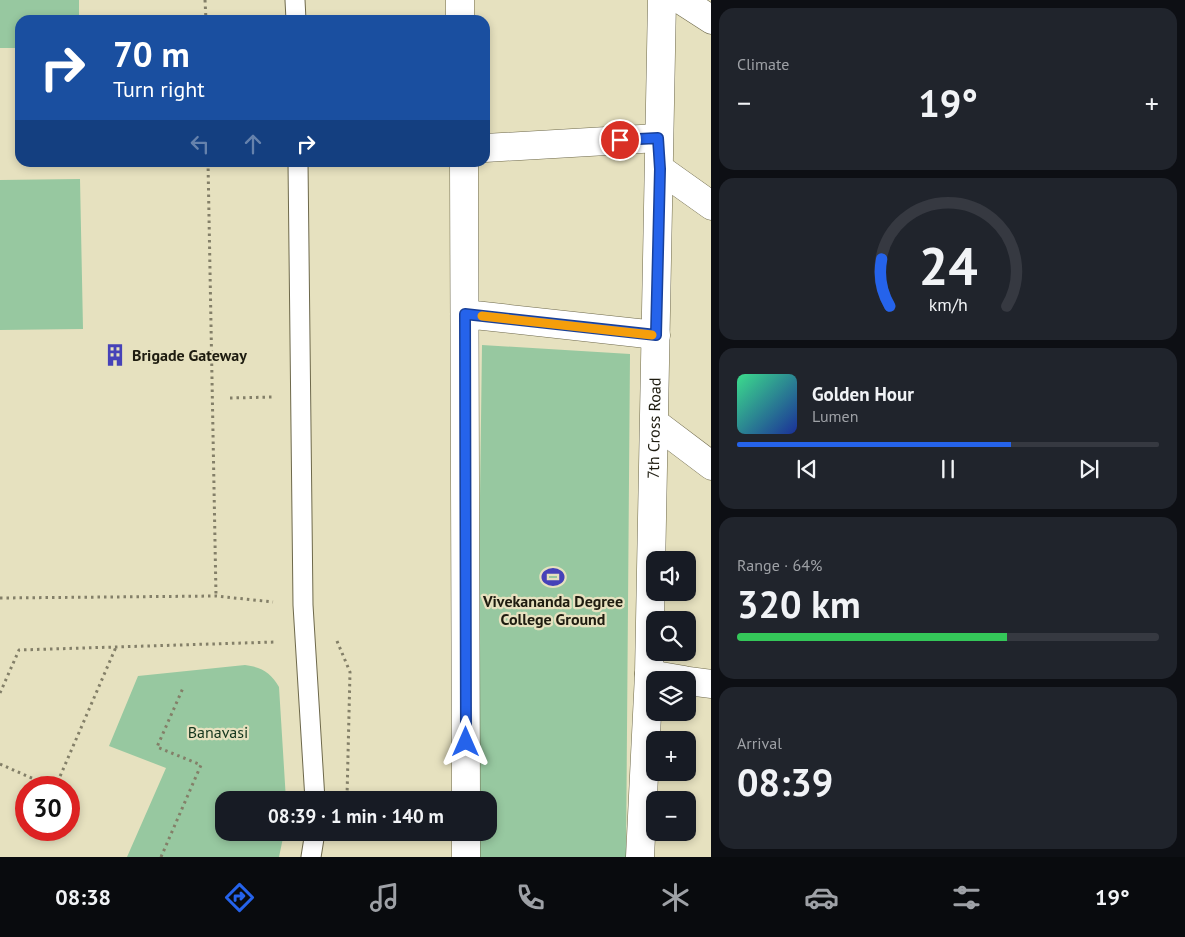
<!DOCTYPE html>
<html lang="en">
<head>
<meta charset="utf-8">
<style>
	:root { --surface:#171b24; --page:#20242c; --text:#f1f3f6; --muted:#9ea1a6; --line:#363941; --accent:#2563eb }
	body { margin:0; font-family:"PT Sans",sans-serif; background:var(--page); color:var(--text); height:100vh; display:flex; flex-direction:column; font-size:19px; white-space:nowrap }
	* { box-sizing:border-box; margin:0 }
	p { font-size:16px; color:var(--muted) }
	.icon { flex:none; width:28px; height:28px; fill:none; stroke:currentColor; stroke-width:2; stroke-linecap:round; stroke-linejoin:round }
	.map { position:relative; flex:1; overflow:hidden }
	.sheet { display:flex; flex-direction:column; gap:8px; padding:8px; background:#0d0f14; width:474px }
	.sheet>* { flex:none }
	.guide { position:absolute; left:15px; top:15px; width:475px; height:152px; border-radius:15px; box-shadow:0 2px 8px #0003; background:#1a4fa0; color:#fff; overflow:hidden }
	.fabs { position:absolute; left:646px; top:551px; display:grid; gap:10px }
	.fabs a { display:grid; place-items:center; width:50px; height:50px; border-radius:10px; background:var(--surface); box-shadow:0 2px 8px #0003; font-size:25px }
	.speed { position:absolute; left:15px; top:776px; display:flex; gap:10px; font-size:25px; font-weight:700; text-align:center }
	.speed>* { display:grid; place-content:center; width:65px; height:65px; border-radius:50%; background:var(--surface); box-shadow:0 2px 8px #0003; line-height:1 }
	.speed .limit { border:8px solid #d22; background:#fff; color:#111 }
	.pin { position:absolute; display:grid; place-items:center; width:42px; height:42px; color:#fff; margin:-21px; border:2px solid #fff; border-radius:50%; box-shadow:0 1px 5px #0007 }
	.me { position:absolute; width:55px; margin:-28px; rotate:0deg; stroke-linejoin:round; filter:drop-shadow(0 0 4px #0008) }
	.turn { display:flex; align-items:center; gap:18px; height:105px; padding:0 15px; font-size:22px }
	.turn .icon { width:65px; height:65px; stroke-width:2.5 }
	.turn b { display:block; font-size:35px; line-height:42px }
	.lanes { display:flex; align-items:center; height:48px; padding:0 15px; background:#0003; justify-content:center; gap:25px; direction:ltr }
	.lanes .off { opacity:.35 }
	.big { font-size:38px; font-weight:800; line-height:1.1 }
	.sheet .card { flex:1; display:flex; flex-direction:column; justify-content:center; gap:8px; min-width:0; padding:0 18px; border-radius:15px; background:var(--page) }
	.sheet .dial { align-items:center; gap:0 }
	.dial svg { height:130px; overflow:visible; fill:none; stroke:var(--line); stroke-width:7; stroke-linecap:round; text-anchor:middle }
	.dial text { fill:var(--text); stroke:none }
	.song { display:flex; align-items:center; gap:15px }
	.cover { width:60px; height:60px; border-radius:8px; background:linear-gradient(135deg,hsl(150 70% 55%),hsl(230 70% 35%)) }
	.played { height:5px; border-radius:2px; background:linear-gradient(90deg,var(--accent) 65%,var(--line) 65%) }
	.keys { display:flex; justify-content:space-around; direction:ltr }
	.heat { display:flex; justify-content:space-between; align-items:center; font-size:28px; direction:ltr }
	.charge { height:8px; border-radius:4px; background:linear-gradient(90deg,#34c759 64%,var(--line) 0) }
	.trip { position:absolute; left:215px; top:791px; width:282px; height:50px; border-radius:15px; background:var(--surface); box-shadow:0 2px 8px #0003; font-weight:800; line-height:50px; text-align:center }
	.tabs { display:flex; height:80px; justify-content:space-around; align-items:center; background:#090b0e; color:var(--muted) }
	.tabs .icon { width:35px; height:35px }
	.tabs .selected { color:var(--accent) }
	.tabs b { font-size:22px; color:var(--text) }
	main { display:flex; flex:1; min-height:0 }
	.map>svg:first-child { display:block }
	.green { fill:#97c8a0 }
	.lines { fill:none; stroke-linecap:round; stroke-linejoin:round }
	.service-casing { stroke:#6e694b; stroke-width:21 }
	.minor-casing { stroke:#6e694b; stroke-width:29 }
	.tertiary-casing { stroke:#6e694b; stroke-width:29 }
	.path { stroke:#837f68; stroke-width:3; stroke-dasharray:2.5 4; stroke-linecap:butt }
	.service { stroke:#fff; stroke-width:19 }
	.minor { stroke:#fff; stroke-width:28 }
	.tertiary { stroke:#fff; stroke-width:28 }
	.route-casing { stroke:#184099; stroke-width:12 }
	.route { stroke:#2563eb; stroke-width:9 }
	.slow { stroke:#f59e0b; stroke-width:9 }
	.labels { text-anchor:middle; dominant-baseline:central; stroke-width:4.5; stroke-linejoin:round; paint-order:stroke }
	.poi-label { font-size:16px; font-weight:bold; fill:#1e1c10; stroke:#e6e1bf; text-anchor:start }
	.street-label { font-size:16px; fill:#1e1c10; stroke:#e6e1bf }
	.park-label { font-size:16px; fill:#13351c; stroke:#e6e1bf }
</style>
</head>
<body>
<main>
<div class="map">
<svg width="712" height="857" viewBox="0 0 712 857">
	<rect width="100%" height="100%" fill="#e6e1bf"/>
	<path class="green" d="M0,0H79V20H20V48H0Z
		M80,179L83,329L0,330V180Z
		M482,345L630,354L626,857H476V833L489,832V800H476Z
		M245,665C262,667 271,673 279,687L286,800H224V832L284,833L279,857H127L166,768L109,746L138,676Z"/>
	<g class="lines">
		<defs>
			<path id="service" d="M295,0L296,20
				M298,162L303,605L315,800
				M311,857L315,832"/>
			<path id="minor" d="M460,0V20
				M681,0L712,20
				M485,148L658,138
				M464,162L466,800
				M660,169L712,206
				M465,314L656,335
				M655,423L712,466
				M649,674L684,680
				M688,681L712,684
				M466,832V857"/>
			<g id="tertiary">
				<path id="s1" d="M640,857L649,674L662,0"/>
			</g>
		</defs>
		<use href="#service" class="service-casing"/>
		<use href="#minor" class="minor-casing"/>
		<use href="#tertiary" class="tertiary-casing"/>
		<path class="path" d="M205,0L206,20
			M208,162L216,596
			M230,398L273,397
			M0,598L216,596L273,602
			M337,641L350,672L347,797
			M0,693L19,650L275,642
			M0,764L54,788
			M55,788L116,647
			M161,857L201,765L157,747L183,688"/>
		<use href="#service" class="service"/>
		<use href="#minor" class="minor"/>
		<use href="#tertiary" class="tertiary"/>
	</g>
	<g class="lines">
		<defs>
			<path id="route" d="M466,742L465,314L656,335L660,169L658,138L620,140"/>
		</defs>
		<use href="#route" class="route-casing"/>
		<use href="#route" class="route"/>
		<path class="slow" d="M482,316L652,335"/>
	</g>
	<defs>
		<symbol id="building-bare" viewBox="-9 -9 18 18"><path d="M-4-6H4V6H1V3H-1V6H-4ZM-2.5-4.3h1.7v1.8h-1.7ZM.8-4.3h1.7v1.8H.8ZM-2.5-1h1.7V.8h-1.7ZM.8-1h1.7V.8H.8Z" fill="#4642b8" stroke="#e6e1bf" stroke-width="2.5" paint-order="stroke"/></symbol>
		<symbol id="stadium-bare" viewBox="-9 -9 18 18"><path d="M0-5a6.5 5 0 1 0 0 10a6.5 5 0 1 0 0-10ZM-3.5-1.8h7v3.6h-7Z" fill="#4642b8" stroke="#e6e1bf" stroke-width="2.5" paint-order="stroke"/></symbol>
	</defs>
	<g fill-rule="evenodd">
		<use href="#building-bare" x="99" y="339" width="32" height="32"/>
		<use href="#stadium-bare" x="537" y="561" width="32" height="32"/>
	</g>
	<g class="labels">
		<g class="poi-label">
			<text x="132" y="355">Brigade Gateway</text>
			<text x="553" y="601" text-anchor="middle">Vivekananda Degree<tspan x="553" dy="18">College Ground</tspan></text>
		</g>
		<g class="street-label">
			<text stroke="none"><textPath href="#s1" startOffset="429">7th Cross Road</textPath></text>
		</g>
		<g class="park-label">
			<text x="218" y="732">Banavasi</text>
		</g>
	</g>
</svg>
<div class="fabs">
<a><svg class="icon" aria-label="sound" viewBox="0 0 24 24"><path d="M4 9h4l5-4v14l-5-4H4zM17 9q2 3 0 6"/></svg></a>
<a><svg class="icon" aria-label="search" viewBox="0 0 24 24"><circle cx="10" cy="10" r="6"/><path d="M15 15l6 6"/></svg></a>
<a><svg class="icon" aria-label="layers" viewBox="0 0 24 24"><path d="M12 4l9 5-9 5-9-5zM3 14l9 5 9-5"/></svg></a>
<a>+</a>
<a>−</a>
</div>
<div class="speed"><div class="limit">30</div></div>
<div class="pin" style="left:620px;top:140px;background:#d93025"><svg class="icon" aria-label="arrive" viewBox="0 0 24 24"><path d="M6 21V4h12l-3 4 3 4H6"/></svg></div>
<svg class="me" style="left:466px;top:742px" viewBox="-20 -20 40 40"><path d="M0-17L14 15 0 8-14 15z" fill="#2563eb" stroke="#fff" stroke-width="4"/></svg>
<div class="trip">08:39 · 1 min · 140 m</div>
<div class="guide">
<div class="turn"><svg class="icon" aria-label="right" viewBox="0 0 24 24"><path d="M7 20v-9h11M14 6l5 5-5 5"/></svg><div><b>70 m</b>Turn right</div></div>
<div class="lanes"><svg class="icon off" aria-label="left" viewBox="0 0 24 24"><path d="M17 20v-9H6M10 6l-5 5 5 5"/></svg><svg class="icon off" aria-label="ahead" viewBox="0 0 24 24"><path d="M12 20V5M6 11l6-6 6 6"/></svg><svg class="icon" aria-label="right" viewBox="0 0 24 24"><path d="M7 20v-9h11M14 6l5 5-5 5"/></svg></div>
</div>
</div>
<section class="sheet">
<div class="card"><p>Climate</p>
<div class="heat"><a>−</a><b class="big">19°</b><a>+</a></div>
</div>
<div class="card dial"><svg viewBox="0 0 100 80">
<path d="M14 69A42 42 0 1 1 86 69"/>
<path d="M14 69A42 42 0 0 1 9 40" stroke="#2563eb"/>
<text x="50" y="56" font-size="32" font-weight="700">24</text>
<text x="50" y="72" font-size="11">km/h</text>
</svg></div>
<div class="card">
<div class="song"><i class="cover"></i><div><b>Golden Hour</b><p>Lumen</p></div></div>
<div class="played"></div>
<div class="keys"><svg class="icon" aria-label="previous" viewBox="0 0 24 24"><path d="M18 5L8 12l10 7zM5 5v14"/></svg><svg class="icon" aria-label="pause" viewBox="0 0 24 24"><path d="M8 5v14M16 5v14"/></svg><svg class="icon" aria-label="next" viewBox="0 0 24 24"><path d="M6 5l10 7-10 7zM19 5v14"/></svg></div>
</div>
<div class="card"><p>Range · 64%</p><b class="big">320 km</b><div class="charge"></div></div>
<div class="card"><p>Arrival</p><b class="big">08:39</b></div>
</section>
</main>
<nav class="tabs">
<b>08:38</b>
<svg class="icon selected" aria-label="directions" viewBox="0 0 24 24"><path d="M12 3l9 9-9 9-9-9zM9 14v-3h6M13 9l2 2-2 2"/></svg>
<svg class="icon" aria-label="music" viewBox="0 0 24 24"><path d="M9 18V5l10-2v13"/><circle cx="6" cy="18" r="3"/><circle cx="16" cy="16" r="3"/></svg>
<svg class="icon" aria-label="phone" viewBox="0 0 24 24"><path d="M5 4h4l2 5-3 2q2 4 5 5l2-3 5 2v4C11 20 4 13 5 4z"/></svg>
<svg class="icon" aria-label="climate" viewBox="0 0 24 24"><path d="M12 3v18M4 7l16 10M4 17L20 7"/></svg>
<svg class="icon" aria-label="car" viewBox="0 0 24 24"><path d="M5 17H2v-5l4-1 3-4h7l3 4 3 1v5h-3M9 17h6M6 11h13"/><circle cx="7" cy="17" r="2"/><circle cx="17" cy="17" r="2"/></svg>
<svg class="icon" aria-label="filters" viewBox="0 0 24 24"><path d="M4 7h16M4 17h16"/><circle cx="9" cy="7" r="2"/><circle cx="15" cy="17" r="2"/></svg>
<b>19°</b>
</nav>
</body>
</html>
